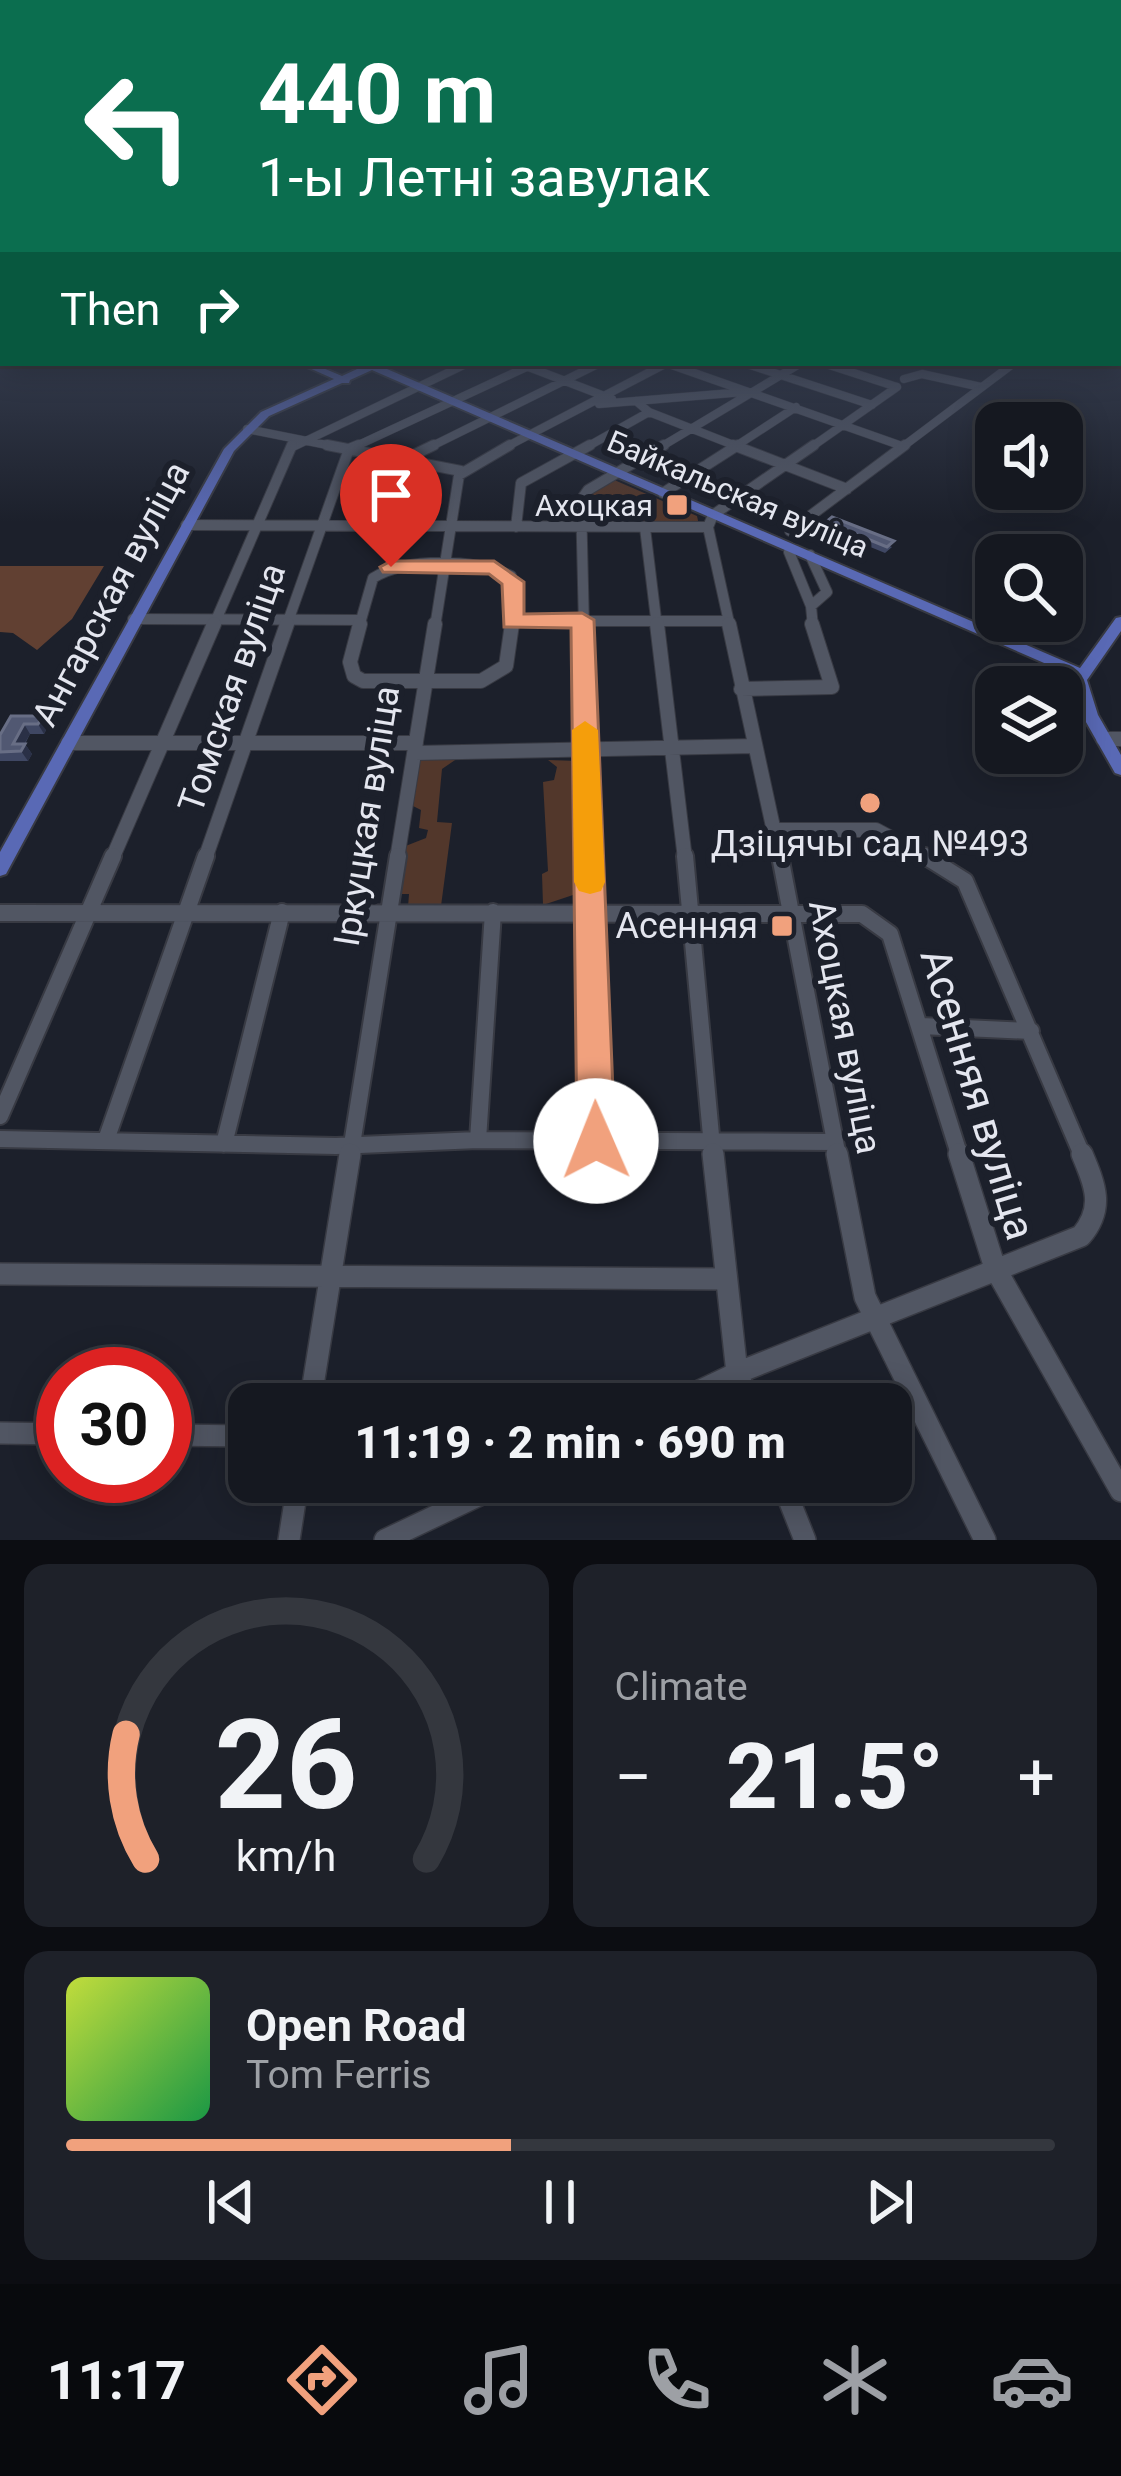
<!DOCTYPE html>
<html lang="en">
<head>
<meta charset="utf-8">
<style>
	:root { --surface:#151820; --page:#1e2129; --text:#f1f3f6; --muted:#9da0a5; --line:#34373e; --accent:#f1a17d }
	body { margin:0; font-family:Roboto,sans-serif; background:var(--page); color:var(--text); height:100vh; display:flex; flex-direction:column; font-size:45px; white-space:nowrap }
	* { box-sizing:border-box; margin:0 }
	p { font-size:39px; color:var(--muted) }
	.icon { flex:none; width:66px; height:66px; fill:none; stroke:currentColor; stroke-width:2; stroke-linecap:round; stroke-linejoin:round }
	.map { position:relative; height:1540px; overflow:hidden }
	.drawer { display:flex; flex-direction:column; gap:24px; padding:24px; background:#0c0d12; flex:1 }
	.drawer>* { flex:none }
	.top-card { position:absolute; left:0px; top:0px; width:1122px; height:366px; box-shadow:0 6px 30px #0003,0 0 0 3px var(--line); background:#0b6e4f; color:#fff; overflow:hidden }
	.tools { position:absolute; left:975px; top:402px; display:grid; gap:24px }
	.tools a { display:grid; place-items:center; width:108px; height:108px; border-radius:24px; background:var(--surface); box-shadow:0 6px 30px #0003,0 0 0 3px var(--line); font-size:60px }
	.speed { position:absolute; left:36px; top:1347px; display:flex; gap:24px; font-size:60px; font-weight:700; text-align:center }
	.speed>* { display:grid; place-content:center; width:156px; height:156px; border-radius:50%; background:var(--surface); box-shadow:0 6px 30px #0003,0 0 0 3px var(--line); line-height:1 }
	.speed .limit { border:18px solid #d22; background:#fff; color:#111 }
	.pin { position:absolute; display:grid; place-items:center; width:102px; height:102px; color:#fff; margin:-123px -51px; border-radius:50% 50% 50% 0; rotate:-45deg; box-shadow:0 0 12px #0007 }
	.pin .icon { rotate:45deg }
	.me { position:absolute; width:132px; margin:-66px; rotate:359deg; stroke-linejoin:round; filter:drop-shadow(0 0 9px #0008) }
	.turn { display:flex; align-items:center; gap:42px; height:252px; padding:0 60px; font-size:54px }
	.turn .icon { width:156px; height:156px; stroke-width:2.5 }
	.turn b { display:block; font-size:84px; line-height:102px }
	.then { display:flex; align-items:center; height:114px; padding:0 60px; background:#0003; gap:24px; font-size:45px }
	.big { font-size:90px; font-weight:800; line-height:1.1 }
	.drawer .card { flex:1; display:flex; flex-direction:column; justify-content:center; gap:18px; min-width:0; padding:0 42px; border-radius:24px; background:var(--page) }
	.drawer .dial { align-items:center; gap:0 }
	.dial svg { height:312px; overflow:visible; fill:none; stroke:var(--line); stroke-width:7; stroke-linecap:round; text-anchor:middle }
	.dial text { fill:var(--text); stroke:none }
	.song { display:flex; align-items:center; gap:36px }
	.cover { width:144px; height:144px; border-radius:18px; background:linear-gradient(135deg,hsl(70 70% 55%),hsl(140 70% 35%)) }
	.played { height:12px; border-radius:6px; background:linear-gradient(90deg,var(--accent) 45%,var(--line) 45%) }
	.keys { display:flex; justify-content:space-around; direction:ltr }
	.heat { display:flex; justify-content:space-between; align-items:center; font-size:66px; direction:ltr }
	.drawer .tiles { flex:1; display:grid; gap:24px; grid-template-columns:1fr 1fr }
	.card:last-child { grid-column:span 2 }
	.trip { position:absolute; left:228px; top:1383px; width:684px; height:120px; border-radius:24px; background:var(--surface); box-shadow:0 6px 30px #0003,0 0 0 3px var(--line); font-weight:800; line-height:120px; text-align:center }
	.tab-bar { display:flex; height:192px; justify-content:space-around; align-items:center; background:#080a0d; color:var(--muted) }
	.tab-bar .icon { width:84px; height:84px }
	.tab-bar .on { color:var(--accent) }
	.tab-bar b { font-size:54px; color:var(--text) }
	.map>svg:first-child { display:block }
	.green { fill:#52372b }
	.forest { fill:#614032 }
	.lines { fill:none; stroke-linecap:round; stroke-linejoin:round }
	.minor-far4-casing { stroke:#383a43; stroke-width:9 }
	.minor-far3-casing { stroke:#383a43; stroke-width:12 }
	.minor-far2-casing { stroke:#383a43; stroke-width:16 }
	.minor-far1-casing { stroke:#383a43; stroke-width:20 }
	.minor-casing { stroke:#383a43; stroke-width:24 }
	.major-casing { stroke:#383a43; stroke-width:4 }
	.highway-casing { stroke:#383a43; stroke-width:3 }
	.minor-far4 { stroke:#515663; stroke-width:8 }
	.minor-far3 { stroke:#515663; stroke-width:10 }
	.minor-far2 { stroke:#515663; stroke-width:14 }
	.minor-far1 { stroke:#515663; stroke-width:16 }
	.minor { stroke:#515663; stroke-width:21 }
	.major { fill:#5969b5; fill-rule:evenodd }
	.highway { fill:#5f75ec; fill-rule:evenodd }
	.wall { fill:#3f4763 }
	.shaded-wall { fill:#2a3046 }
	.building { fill:#515872; stroke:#686e85; stroke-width:3 }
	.route { fill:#f1a17d; stroke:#9d6951; stroke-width:3 }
	.slow { fill:#f59e0b }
	.poi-dot { fill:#f1a17d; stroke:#1c202b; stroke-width:4.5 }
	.labels { text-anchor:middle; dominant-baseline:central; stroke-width:12; stroke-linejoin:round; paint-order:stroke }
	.far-street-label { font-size:30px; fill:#e4e6ef; stroke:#1c202b }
	.far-poi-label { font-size:30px; fill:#e4e6ef; stroke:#1c202b; text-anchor:end }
	.street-label { font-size:36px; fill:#e4e6ef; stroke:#1c202b }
	.poi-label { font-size:36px; fill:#e4e6ef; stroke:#1c202b }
	.near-street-label { font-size:42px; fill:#e4e6ef; stroke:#1c202b }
</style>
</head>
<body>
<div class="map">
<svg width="1121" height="1540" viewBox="0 0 1121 1540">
	<rect width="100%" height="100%" fill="#1c202b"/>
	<path class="green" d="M612,479L697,516L699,525L586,523L587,494Z
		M420,757L458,758L442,769L437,822L452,823L441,906L408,907L409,894H398L403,847L426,838L428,830L419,828L421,810L411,805Z
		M548,760L579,761V893L543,905L542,874L548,871L543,782L554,780L557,767Z"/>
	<path class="forest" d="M0,566H104L72,619L37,650L13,633L0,632Z"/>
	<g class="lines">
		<defs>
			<path id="minor-far4" d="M666,363L902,446
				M744,363L872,405
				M823,363L897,387
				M526,366L612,399
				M904,379L922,374L981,387
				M636,401L649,412L741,448
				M599,404L744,392
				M247,429L342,448
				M291,448L468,363
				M352,448L535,363
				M428,448L600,363
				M504,448L667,363
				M585,448L649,412
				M659,448L801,363
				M733,448L796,407
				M810,448L897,387
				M901,448L1014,363"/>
			<path id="minor-far3" d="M327,445L461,471
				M733,445L847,489
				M663,493L738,445
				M186,525L708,527
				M382,527L403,460L434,445
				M516,527L521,483L590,445
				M645,528L657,627
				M790,531L905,445
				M789,552L811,606L813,627
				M810,555L827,592L811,606
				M133,619L361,620
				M512,621H727
				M213,627L292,445
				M286,627L349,449L359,445
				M359,627L373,578C407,557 475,559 511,576V627
				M435,627L459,475L510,445
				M584,627L581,500L588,490L664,445
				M730,627L708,527L713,515L814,445"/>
			<path id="minor-far2" d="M360,624L350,662L354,676L363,681H481L506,666L512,624
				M584,624L590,859
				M657,624L685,859
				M729,624L780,859
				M741,689L832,687L812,624
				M1103,739H1121
				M68,743H416
				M415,753L755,746
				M774,830H876L930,859
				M112,859L214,624
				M205,859L287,624
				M397,859L435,624"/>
			<path id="minor-far1" d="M590,856L597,1141
				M685,856L713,1157
				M780,856L838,1157
				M925,856L965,881L1083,1157
				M0,913L862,914L890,934L960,1157
				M921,1026L1031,1031
				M0,1116L113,856
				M0,1139L336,1146L478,1140L834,1142
				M106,1140L206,856
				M478,1140L493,912
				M224,1144L282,912
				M350,1157L398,856"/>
			<path id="minor" d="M713,1154L737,1373L750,1404
				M837,1154L865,1297L985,1540
				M959,1154L995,1268L1121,1491
				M0,1274L724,1279
				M310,1404L350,1154
				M672,1404L737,1373L1081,1236C1105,1208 1095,1185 1082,1154
				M0,1433L63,1434
				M165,1435L249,1436
				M782,1482L805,1540
				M289,1540L298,1482
				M385,1540L507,1482"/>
			<path id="major" d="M1119,343H1121V349H1119Z
				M298,363H311L342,376L368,364L384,363L380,366L1080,668L1116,618L1121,617V631L1087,680L1098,715L1121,755V775L1115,773L1082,715L1072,680L1074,676L372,370L350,380L349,383H342L269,416L234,451L6,874L0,876V852L224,449L261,412L334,379Z"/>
			<path id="highway" d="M0,316H3L0,323Z"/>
		</defs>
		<use href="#minor-far4" class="minor-far4-casing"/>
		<use href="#minor-far3" class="minor-far3-casing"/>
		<use href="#minor-far2" class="minor-far2-casing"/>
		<use href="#minor-far1" class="minor-far1-casing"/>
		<use href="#minor" class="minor-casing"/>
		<use href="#major" class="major-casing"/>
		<use href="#highway" class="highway-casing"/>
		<use href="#minor-far4" class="minor-far4"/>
		<use href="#minor-far3" class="minor-far3"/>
		<use href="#minor-far2" class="minor-far2"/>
		<use href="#minor-far1" class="minor-far1"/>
		<use href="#minor" class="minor"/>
		<use href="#major" class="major"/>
		<use href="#highway" class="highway"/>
	</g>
	<path class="wall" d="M826,522L892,547L885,553L824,528Z
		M43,716L48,726L44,734H30L25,744L32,754L28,761H0V735Z"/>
	<path class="shaded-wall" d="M43,716L48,726L44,734L38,724Z
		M24,724L30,734L20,751L13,744Z
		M25,744L32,754L28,761L21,751Z"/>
	<path class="building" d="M832,517L894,541L887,547L826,522Z
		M11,716H43L38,724H24L13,744H25L21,751L0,752V735Z"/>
	<linearGradient id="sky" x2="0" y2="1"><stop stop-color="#0f1218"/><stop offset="0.59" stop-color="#3a4255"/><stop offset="1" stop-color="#3a4255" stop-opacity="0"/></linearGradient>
	<rect width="1121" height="522" fill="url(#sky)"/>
	<path class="route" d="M391,561H494L524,582V614L582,613L594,620L615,1141L610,1154L596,1160L583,1154L577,1141L571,628L504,627L502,584L489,574L383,572L380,567Z"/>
	<path class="slow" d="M585,721L598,730L605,882L601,891L590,894L579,891L574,882L572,730Z"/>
	<g class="poi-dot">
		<rect x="665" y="493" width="24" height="24" rx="6"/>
		<circle cx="870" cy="803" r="12"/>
		<rect x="770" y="914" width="24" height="24" rx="6"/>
	</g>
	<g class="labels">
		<g class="far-street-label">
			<text transform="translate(738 494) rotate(23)">Байкальская вуліца</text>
		</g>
		<g class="far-poi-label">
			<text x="653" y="505">Ахоцкая</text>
		</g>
		<g class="street-label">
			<text transform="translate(111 594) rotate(-62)">Ангарская вуліца</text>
			<text transform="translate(232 688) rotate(-71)">Томская вуліца</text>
			<text transform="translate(367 816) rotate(-81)">Іркуцкая вуліца</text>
			<text transform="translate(845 1027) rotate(79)">Ахоцкая вуліца</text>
		</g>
		<g class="poi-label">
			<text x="870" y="844">Дзіцячы сад №493</text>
			<text x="758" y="926" text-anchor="end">Асенняя</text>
		</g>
		<g class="near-street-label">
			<text transform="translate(978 1094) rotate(73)">Асенняя вуліца</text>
		</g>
	</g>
</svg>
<div class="tools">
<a><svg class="icon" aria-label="sound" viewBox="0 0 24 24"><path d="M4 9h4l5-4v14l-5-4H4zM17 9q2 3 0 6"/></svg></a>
<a><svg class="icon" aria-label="search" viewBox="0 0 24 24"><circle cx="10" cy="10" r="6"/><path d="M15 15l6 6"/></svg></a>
<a><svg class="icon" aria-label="layers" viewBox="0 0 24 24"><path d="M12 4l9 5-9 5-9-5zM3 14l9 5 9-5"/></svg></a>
</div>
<div class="speed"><div class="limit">30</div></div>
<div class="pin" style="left:391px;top:567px;background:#d93025"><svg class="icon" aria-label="arrive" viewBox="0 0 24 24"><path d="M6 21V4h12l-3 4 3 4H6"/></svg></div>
<svg class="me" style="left:596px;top:1141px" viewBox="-20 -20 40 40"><circle r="19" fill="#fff"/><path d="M0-13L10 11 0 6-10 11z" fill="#f1a17d"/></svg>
<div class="trip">11:19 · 2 min · 690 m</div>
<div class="top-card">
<div class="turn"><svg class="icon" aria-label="left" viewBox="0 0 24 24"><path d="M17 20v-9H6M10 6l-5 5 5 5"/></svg><div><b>440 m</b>1-ы Летні завулак</div></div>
<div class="then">Then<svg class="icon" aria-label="right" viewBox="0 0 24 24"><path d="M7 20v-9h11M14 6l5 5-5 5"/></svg></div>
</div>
</div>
<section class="drawer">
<div class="tiles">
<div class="card dial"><svg viewBox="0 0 100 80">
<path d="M14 69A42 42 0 1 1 86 69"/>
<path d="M14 69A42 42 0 0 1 9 37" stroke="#f1a17d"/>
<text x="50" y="56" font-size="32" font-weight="700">26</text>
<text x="50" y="72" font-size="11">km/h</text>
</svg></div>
<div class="card"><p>Climate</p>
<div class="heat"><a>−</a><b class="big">21.5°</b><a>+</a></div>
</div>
<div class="card">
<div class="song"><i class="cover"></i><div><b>Open Road</b><p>Tom Ferris</p></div></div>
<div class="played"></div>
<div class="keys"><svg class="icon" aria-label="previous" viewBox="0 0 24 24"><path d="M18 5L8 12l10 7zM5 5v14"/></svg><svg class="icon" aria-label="pause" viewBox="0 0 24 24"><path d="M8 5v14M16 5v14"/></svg><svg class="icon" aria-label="next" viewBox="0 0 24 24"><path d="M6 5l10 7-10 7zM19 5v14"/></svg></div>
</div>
</div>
</section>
<nav class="tab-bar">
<b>11:17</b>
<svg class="icon on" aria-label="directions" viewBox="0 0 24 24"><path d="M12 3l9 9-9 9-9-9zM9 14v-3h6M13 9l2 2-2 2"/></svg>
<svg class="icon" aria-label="music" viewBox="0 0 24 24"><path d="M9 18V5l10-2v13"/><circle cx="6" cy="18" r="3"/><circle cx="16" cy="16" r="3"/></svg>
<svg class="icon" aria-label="phone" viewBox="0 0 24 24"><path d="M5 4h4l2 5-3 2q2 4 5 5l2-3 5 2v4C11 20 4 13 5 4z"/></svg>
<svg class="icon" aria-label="climate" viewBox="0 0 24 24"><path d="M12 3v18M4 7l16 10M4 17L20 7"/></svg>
<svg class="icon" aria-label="car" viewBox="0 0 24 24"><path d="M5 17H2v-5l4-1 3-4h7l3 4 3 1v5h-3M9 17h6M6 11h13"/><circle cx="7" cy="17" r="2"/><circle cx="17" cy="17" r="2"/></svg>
</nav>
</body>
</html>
